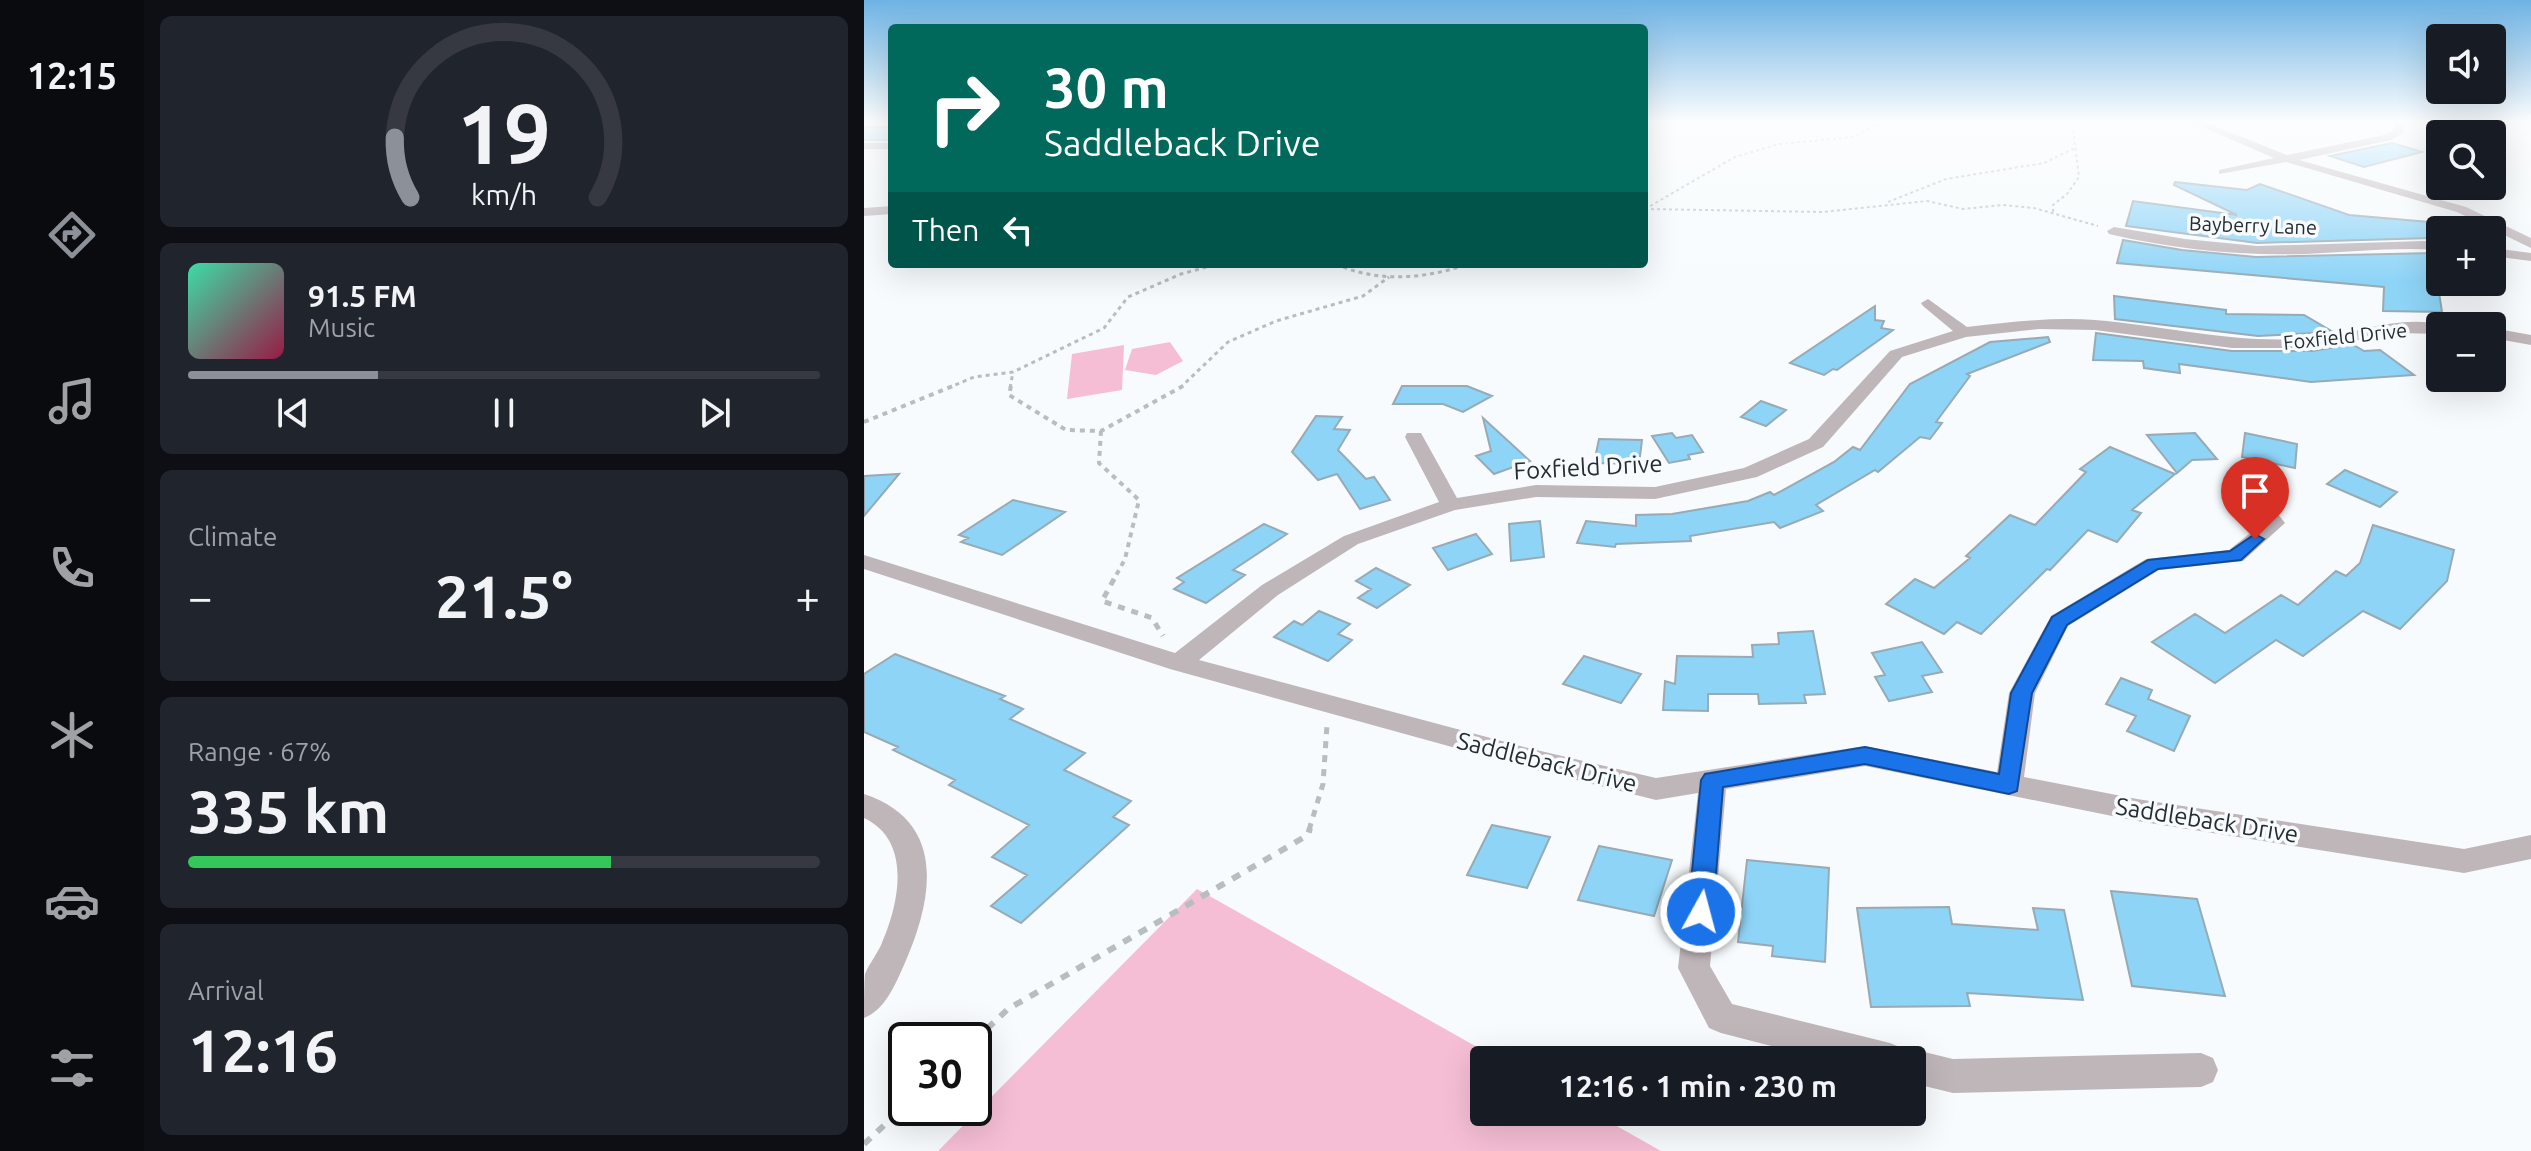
<!DOCTYPE html>
<html lang="en">
<head>
<meta charset="utf-8">
<style>
	:root { --surface:#171b24; --page:#20242c; --text:#f1f3f6; --muted:#9ea1a6; --line:#363941; --accent:#8c9099 }
	body { margin:0; font-family:Ubuntu,sans-serif; background:var(--page); color:var(--text); height:100vh; display:flex; flex-direction:column; font-size:30px; white-space:nowrap }
	* { box-sizing:border-box; margin:0 }
	p { font-size:26px; color:var(--muted) }
	.icon { flex:none; width:44px; height:44px; fill:none; stroke:currentColor; stroke-width:2; stroke-linecap:round; stroke-linejoin:round }
	.map { position:relative; flex:1; overflow:hidden }
	.details { display:flex; flex-direction:column; gap:16px; padding:16px; background:#0d0f14; width:720px }
	.details>* { flex:none }
	.guide { position:absolute; left:24px; top:24px; width:760px; height:244px; border-radius:8px; box-shadow:0 8px 32px #0002; background:#00695c; color:#fff; overflow:hidden }
	.buttons { position:absolute; left:1562px; top:24px; display:grid; gap:16px }
	.buttons a { display:grid; place-items:center; width:80px; height:80px; border-radius:8px; background:var(--surface); box-shadow:0 8px 32px #0002; font-size:40px }
	.speed { position:absolute; left:24px; top:1022px; display:flex; gap:16px; font-size:40px; font-weight:700; text-align:center }
	.speed>* { display:grid; place-content:center; width:104px; height:104px; border-radius:50%; background:var(--surface); box-shadow:0 8px 32px #0002; line-height:1 }
	.speed .limit { border:4px solid #111; border-radius:12px; background:#fff; color:#111 }
	.pin { position:absolute; display:grid; place-items:center; width:68px; height:68px; color:#fff; margin:-82px -34px; border-radius:50% 50% 50% 0; rotate:-45deg; box-shadow:0 0 8px #0007 }
	.pin .icon { rotate:45deg }
	.me { position:absolute; width:88px; margin:-44px; rotate:7deg; stroke-linejoin:round; filter:drop-shadow(0 0 6px #0008) }
	.turn { display:flex; align-items:center; gap:28px; height:168px; padding:0 24px; font-size:36px }
	.turn .icon { width:104px; height:104px; stroke-width:2.5 }
	.turn b { display:block; font-size:56px; line-height:68px }
	.then { display:flex; align-items:center; height:76px; padding:0 24px; background:#0003; gap:16px; font-size:30px }
	.big { font-size:60px; font-weight:600; line-height:1.1 }
	.details .widget { flex:1; display:flex; flex-direction:column; justify-content:center; gap:12px; min-width:0; padding:0 28px; border-radius:12px; background:var(--page) }
	.details .dial { align-items:center; gap:0 }
	.dial svg { height:208px; overflow:visible; fill:none; stroke:var(--line); stroke-width:7; stroke-linecap:round; text-anchor:middle }
	.dial text { fill:var(--text); stroke:none }
	.song { display:flex; align-items:center; gap:24px }
	.cover { width:96px; height:96px; border-radius:12px; background:linear-gradient(135deg,hsl(160 70% 55%),hsl(340 70% 35%)) }
	.played { height:8px; border-radius:4px; background:linear-gradient(90deg,var(--accent) 30%,var(--line) 30%) }
	.keys { display:flex; justify-content:space-around; direction:ltr }
	.heat { display:flex; justify-content:space-between; align-items:center; font-size:44px; direction:ltr }
	.charge { height:12px; border-radius:6px; background:linear-gradient(90deg,#34c759 67%,var(--line) 0) }
	.trip { position:absolute; left:606px; top:1046px; width:456px; height:80px; border-radius:8px; background:var(--surface); box-shadow:0 8px 32px #0002; font-weight:600; line-height:80px; text-align:center }
	main { display:flex; flex:1; min-height:0 }
	.dock { display:flex; flex-direction:column; width:144px; justify-content:space-around; align-items:center; background:#090b0e; color:var(--muted) }
	.dock .icon { width:56px; height:56px }
	.dock .active { color:var(--accent) }
	.dock b { font-size:36px; color:var(--text) }
	.map>svg:first-child { display:block }
	.green { fill:#f5bed5 }
	.building { fill:#8ed4f7; stroke:#98aab4; stroke-width:2 }
	.lines { fill:none; stroke-linecap:round; stroke-linejoin:round }
	.path-far4 { stroke:#b8bdc0; stroke-width:2; stroke-dasharray:3 3; stroke-linecap:butt }
	.path-far3 { stroke:#b8bdc0; stroke-width:3; stroke-dasharray:4 4; stroke-linecap:butt }
	.path-far2 { stroke:#b8bdc0; stroke-width:4; stroke-dasharray:5 5; stroke-linecap:butt }
	.path-far1 { stroke:#b8bdc0; stroke-width:5; stroke-dasharray:7 7; stroke-linecap:butt }
	.path { stroke:#b8bdc0; stroke-width:6; stroke-dasharray:9 9; stroke-linecap:butt }
	.street { fill:#bfb6ba; fill-rule:evenodd }
	.route { fill:#1a73e8; stroke:#114b97; stroke-width:2 }
	.labels { text-anchor:middle; dominant-baseline:central; stroke-width:7; stroke-linejoin:round; paint-order:stroke }
	.far-street-label { font-size:20px; fill:#252d31; stroke:#f7fbfd }
	.street-label { font-size:24px; fill:#252d31; stroke:#f7fbfd }
</style>
</head>
<body>
<main>
<nav class="dock">
<b>12:15</b>
<svg class="icon active" aria-label="directions" viewBox="0 0 24 24"><path d="M12 3l9 9-9 9-9-9zM9 14v-3h6M13 9l2 2-2 2"/></svg>
<svg class="icon" aria-label="music" viewBox="0 0 24 24"><path d="M9 18V5l10-2v13"/><circle cx="6" cy="18" r="3"/><circle cx="16" cy="16" r="3"/></svg>
<svg class="icon" aria-label="phone" viewBox="0 0 24 24"><path d="M5 4h4l2 5-3 2q2 4 5 5l2-3 5 2v4C11 20 4 13 5 4z"/></svg>
<svg class="icon" aria-label="climate" viewBox="0 0 24 24"><path d="M12 3v18M4 7l16 10M4 17L20 7"/></svg>
<svg class="icon" aria-label="car" viewBox="0 0 24 24"><path d="M5 17H2v-5l4-1 3-4h7l3 4 3 1v5h-3M9 17h6M6 11h13"/><circle cx="7" cy="17" r="2"/><circle cx="17" cy="17" r="2"/></svg>
<svg class="icon" aria-label="filters" viewBox="0 0 24 24"><path d="M4 7h16M4 17h16"/><circle cx="9" cy="7" r="2"/><circle cx="15" cy="17" r="2"/></svg>
</nav>
<section class="details">
<div class="widget dial"><svg viewBox="0 0 100 80">
<path d="M14 69A42 42 0 1 1 86 69"/>
<path d="M14 69A42 42 0 0 1 8 46" stroke="#8c9099"/>
<text x="50" y="56" font-size="32" font-weight="700">19</text>
<text x="50" y="72" font-size="11">km/h</text>
</svg></div>
<div class="widget">
<div class="song"><i class="cover"></i><div><b>91.5 FM</b><p>Music</p></div></div>
<div class="played"></div>
<div class="keys"><svg class="icon" aria-label="previous" viewBox="0 0 24 24"><path d="M18 5L8 12l10 7zM5 5v14"/></svg><svg class="icon" aria-label="pause" viewBox="0 0 24 24"><path d="M8 5v14M16 5v14"/></svg><svg class="icon" aria-label="next" viewBox="0 0 24 24"><path d="M6 5l10 7-10 7zM19 5v14"/></svg></div>
</div>
<div class="widget"><p>Climate</p>
<div class="heat"><a>−</a><b class="big">21.5°</b><a>+</a></div>
</div>
<div class="widget"><p>Range · 67%</p><b class="big">335 km</b><div class="charge"></div></div>
<div class="widget"><p>Arrival</p><b class="big">12:16</b></div>
</section>
<div class="map">
<svg width="1667" height="1151" viewBox="0 0 1667 1151">
	<rect width="100%" height="100%" fill="#f7fbfd"/>
	<path class="green" d="M306,342L319,361L292,375L261,370L268,349Z
		M260,345L258,390L203,399L208,354Z
		M333,889L636,1060H620V1112H728L797,1151H74Z"/>
	<path class="building" d="M0,127H28V140H0Z
		M1528,143L1558,152L1500,167L1466,156Z
		M1311,182L1383,190L1396,184L1485,215L1565,222L1567,238L1393,243L1262,226L1269,201L1373,215L1310,185Z
		M1259,240L1318,250L1392,257L1569,253L1578,312L1519,311L1520,287L1253,263Z
		M1250,296L1362,310V314L1440,315L1469,332L1394,336L1251,319Z
		M1011,306V320L1020,321L1017,328L1029,330L973,370L969,369L960,375L926,363Z
		M1232,333L1368,351H1449L1488,344L1500,351L1516,350L1550,375L1447,382L1315,364L1316,373L1280,368L1279,361L1229,360Z
		M1184,337L1186,342L1103,374L1106,376L1072,422L1078,423L1066,439L1056,437L1014,472L1011,470L952,505L959,511L916,528L910,522L826,536L827,541L752,544L751,547L713,543L722,521L772,526V515L808,514L884,501L906,492L910,495L970,462L989,447L996,450L1046,384L1126,342Z
		M538,386H603L628,396L599,412L579,404H529Z
		M897,401L922,410L902,426L877,417Z
		M452,416L478,417L470,429L486,430L474,450L502,479L510,477L526,500L496,509L473,474L454,480L428,452Z
		M619,418L666,461L630,474L612,456L627,451Z
		M808,433L812,438L828,435L839,452L824,455L826,459L805,463L788,436Z
		M1331,433L1353,459L1328,460L1313,473L1283,435Z
		M1381,433L1433,444L1431,468L1378,457Z
		M735,439L778,440L775,464L730,463Z
		M1246,447L1311,474L1268,510L1277,513L1253,542L1224,530L1186,570L1183,569L1117,634L1093,622L1080,634L1022,604L1051,579L1070,588L1106,558L1102,556L1146,515L1171,525L1222,472L1216,469Z
		M1481,470L1533,492L1516,507L1463,484Z
		M35,474L0,516V476Z
		M149,500L201,512L138,555L97,542L104,538L95,535Z
		M676,521L680,557L647,561L645,524Z
		M400,524L423,534L369,570L381,575L342,603L310,589L320,582L313,578Z
		M1509,525L1590,550L1583,581L1536,629L1499,611L1439,656L1412,640L1351,683L1288,642L1331,614L1361,633L1417,595L1434,605L1472,571L1482,576L1496,563Z
		M612,534L628,554L584,570L569,548Z
		M512,568L546,585L513,608L494,598L507,589L492,581Z
		M455,611L486,624L474,634L488,640L464,661L410,637L430,621L438,625Z
		M949,631L961,694L940,695L942,703L895,704L894,694H844V711L799,710L801,681L811,684L813,656L889,657L888,645L915,644L914,633Z
		M1058,642L1078,672L1058,676L1068,692L1025,701L1011,677L1021,675L1008,653Z
		M31,654L141,696L136,699L159,709L146,719L221,753L200,770L267,801L249,817L265,825L157,923L127,906L163,875L128,857L165,825L85,785L91,780L29,750L34,747L0,732V674Z
		M720,656L777,674L757,703L699,684Z
		M1257,678L1288,690L1284,699L1326,716L1310,751L1263,731L1272,716L1242,704Z
		M628,825L686,837L663,888L603,875Z
		M735,846L808,860L790,916L714,900Z
		M883,860L965,868L961,962L908,956L909,946L874,942Z
		M1247,891L1333,899L1361,996L1268,986Z
		M1085,907L1088,924L1174,930L1169,908L1200,910L1219,1000L1103,993L1106,1006L1007,1007L993,908Z"/>
	<g class="lines">
		<path class="path-far4" d="M1024,202L1082,179L1180,163L1213,147
			M781,209L959,212L1063,201L1099,209L1139,205L1170,208L1234,226
			M781,209L871,157L915,144L990,137L1010,125L1034,121
			M1189,212V205L1203,194L1215,177L1208,121"/>
		<path class="path-far3" d="M472,264C513,283 562,279 604,264
			M84,388L110,377L149,372L240,328L264,297L317,274L354,264
			M146,388L149,372
			M316,388L364,342L412,321L499,296L525,277"/>
		<path class="path-far2" d="M147,386L145,395L202,430L237,431L319,386
			M0,422L89,386
			M237,431L235,463L275,500L261,559L249,581"/>
		<path class="path-far1" d="M250,579L238,601L288,618L299,636
			M445,830L459,784L463,725"/>
		<path class="path" d="M110,1041L144,1009L444,835L446,828
			M0,1144L42,1105"/>
		<path class="street" d="M1324,121H1338L1423,155L1520,135L1529,131L1530,126L1524,121H1536L1540,125L1539,133L1527,140L1435,160L1602,207L1667,238V248L1593,212L1422,162L1355,174V170L1410,158Z
			M0,143H28V149H0Z
			M28,206V214L0,216V208Z
			M1250,227L1321,239L1393,246L1559,241L1576,242V250C1531,247 1486,252 1441,254C1376,256 1309,249 1245,234L1243,231Z
			M1628,248L1667,253V261L1628,256Z
			M1064,299L1103,327C1146,322 1188,317 1231,320C1304,326 1375,345 1449,338C1492,334 1539,313 1582,326H1576V334L1536,333L1449,348H1368L1231,330L1175,329L1102,337L1038,357L959,447L893,477L791,499L672,497L591,510L494,544L414,595L335,660L664,748L792,778L1001,746L1133,772L1145,693L1187,616L1282,559L1365,550L1400,522L1386,504L1389,500H1403L1421,523L1379,561L1295,570L1204,626L1171,693L1160,777L1273,799L1600,849L1667,835V859L1600,873L1273,821L1001,766L862,789L846,966L868,1004L1026,1043L1038,1048L1040,1052L1048,1049L1089,1059L1337,1053L1349,1058L1354,1070L1349,1082L1337,1087L1089,1093L1048,1083V1060H961L857,1033L845,1028L814,968L834,793L792,800L664,768L306,669L0,569V555L311,653L398,585L480,536L575,502L541,437L543,433H557L593,498L672,485L791,487L880,468L945,439L1026,351L1089,331L1059,306L1057,303Z
			M1628,328L1667,335V345L1628,338Z
			M0,794C84,822 69,900 40,965C31,985 21,1010 0,1018C0,1005 0,985 1,974C6,962 15,952 19,940C36,900 47,840 0,818Z"/>
	</g>
	<linearGradient id="sky" x2="0" y2="1"><stop stop-color="#6eb3e4"/><stop offset="0.43" stop-color="#fbfdfe"/><stop offset="1" stop-color="#fbfdfe" stop-opacity="0"/></linearGradient>
	<rect width="1667" height="282" fill="url(#sky)"/>
	<path class="route" d="M1391,534L1400,539L1377,560L1294,569L1203,625L1168,693L1153,791L1145,794L1001,764L859,787L849,912L846,920L837,923L828,920L824,912L837,780L841,774L1001,747L1135,774L1147,693L1188,617L1284,560L1366,551Z"/>
	<g class="labels">
		<g class="far-street-label">
			<text transform="translate(1389 225) rotate(2)">Bayberry Lane</text>
			<text transform="translate(1481 336) rotate(-6)">Foxfield Drive</text>
		</g>
		<g class="street-label">
			<text transform="translate(724 467) rotate(-3)">Foxfield Drive</text>
			<text transform="translate(683 762) rotate(14)">Saddleback Drive</text>
			<text transform="translate(1343 820) rotate(9)">Saddleback Drive</text>
		</g>
	</g>
</svg>
<div class="buttons">
<a><svg class="icon" aria-label="sound" viewBox="0 0 24 24"><path d="M4 9h4l5-4v14l-5-4H4zM17 9q2 3 0 6"/></svg></a>
<a><svg class="icon" aria-label="search" viewBox="0 0 24 24"><circle cx="10" cy="10" r="6"/><path d="M15 15l6 6"/></svg></a>
<a>+</a>
<a>−</a>
</div>
<div class="speed"><div class="limit">30</div></div>
<div class="pin" style="left:1391px;top:539px;background:#d93025"><svg class="icon" aria-label="arrive" viewBox="0 0 24 24"><path d="M6 21V4h12l-3 4 3 4H6"/></svg></div>
<svg class="me" style="left:837px;top:912px" viewBox="-20 -20 40 40"><circle r="17" fill="#1a73e8" stroke="#fff" stroke-width="3"/><path d="M0-11L8 9 0 5-8 9z" fill="#fff"/></svg>
<div class="trip">12:16 · 1 min · 230 m</div>
<div class="guide">
<div class="turn"><svg class="icon" aria-label="right" viewBox="0 0 24 24"><path d="M7 20v-9h11M14 6l5 5-5 5"/></svg><div><b>30 m</b>Saddleback Drive</div></div>
<div class="then">Then<svg class="icon" aria-label="left" viewBox="0 0 24 24"><path d="M17 20v-9H6M10 6l-5 5 5 5"/></svg></div>
</div>
</div>
</main>
</body>
</html>
